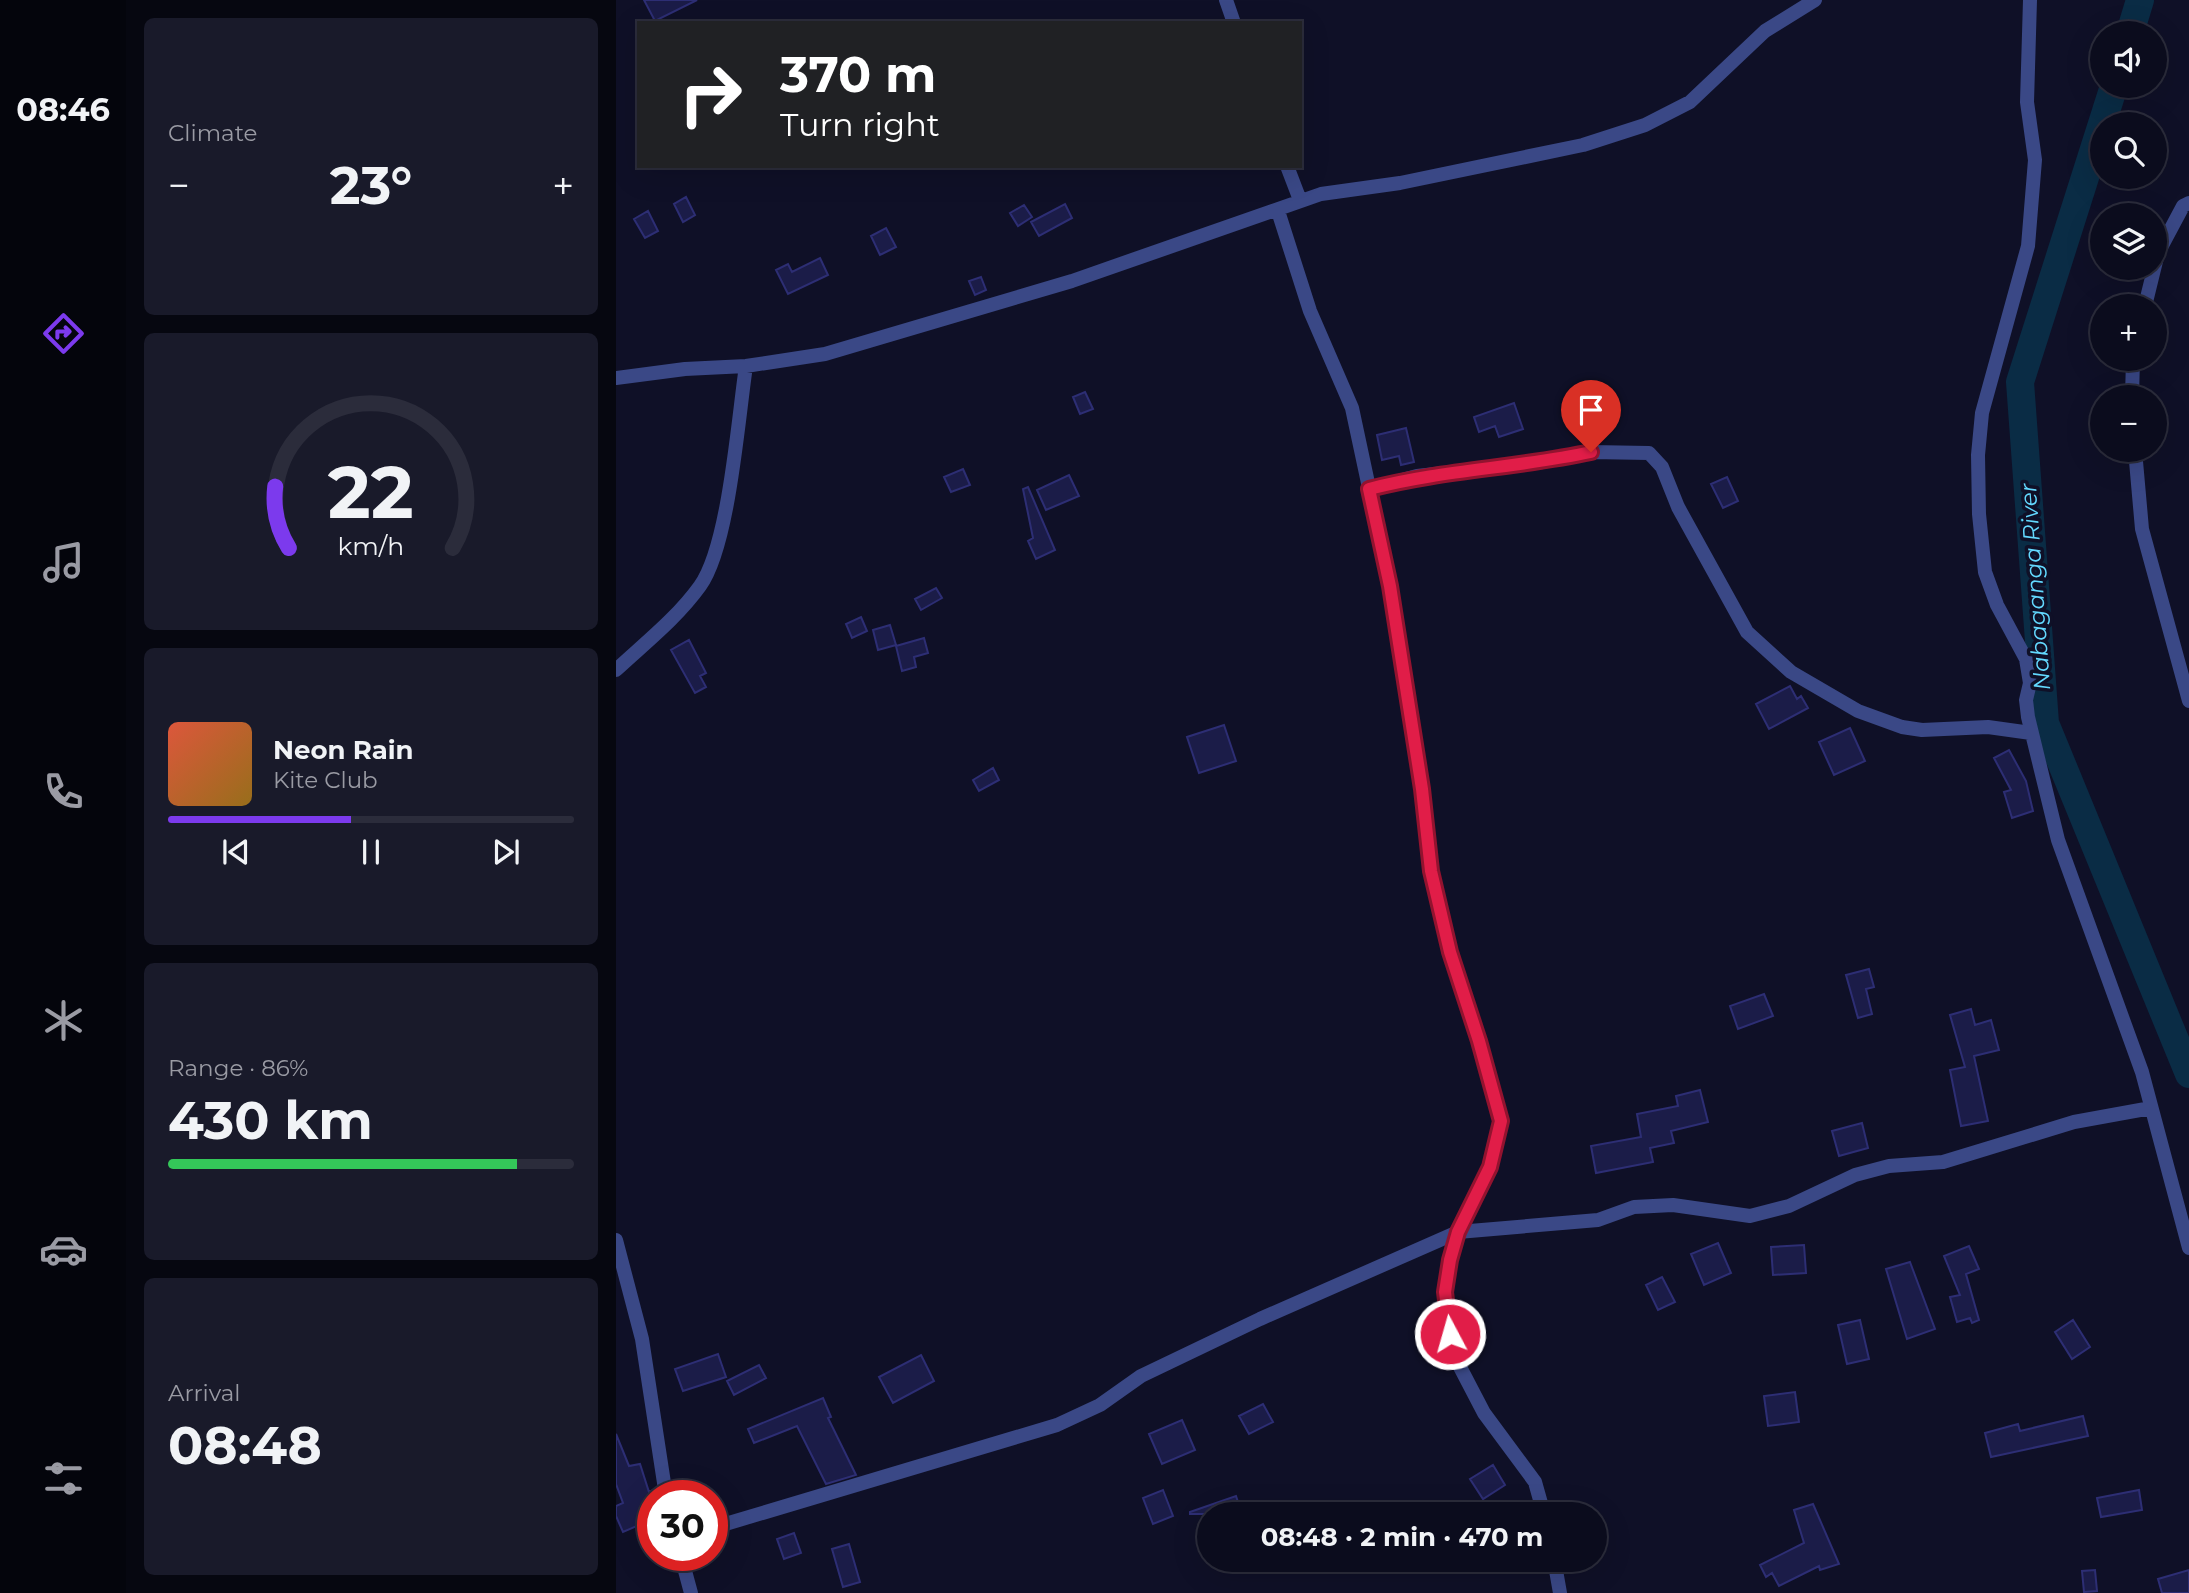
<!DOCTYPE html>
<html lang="en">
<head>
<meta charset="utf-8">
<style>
	:root { --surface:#0b0c1d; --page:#191a2a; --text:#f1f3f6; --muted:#9a9ba4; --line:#2b2c3b; --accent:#7c3aed }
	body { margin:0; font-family:Montserrat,sans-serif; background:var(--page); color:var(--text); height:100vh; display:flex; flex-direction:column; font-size:26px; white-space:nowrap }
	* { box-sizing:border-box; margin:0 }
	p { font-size:23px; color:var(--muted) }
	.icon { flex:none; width:38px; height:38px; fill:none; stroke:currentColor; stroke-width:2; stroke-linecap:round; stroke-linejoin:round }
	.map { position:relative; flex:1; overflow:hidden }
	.side { display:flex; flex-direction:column; gap:18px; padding:18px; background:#060710; width:490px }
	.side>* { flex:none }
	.guide { position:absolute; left:21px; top:21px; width:665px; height:147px; border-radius:0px; box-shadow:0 7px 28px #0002,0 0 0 2px var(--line); background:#202124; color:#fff; overflow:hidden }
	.buttons { position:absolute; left:1474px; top:21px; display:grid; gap:14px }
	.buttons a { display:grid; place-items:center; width:77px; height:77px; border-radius:50%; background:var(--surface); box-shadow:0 7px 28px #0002,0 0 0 2px var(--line); font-size:35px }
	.speed { position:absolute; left:21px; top:1480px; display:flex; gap:14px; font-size:35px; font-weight:700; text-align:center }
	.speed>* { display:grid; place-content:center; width:91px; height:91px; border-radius:50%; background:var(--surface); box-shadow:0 7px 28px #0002,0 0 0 2px var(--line); line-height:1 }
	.speed .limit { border:10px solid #d22; background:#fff; color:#111 }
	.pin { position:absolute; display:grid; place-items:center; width:60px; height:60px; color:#fff; margin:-72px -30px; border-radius:50% 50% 50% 0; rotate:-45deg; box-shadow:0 0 7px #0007 }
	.pin .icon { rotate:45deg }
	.me { position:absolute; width:77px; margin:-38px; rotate:354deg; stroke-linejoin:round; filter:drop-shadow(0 0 5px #0008) }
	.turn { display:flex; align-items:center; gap:24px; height:147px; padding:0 28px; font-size:32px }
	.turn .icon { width:91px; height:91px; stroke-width:2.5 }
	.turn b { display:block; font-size:49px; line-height:60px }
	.big { font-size:52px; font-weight:700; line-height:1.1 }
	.side .tile { flex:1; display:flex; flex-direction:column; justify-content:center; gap:10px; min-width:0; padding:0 24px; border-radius:10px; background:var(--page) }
	.side .dial { align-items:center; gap:0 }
	.dial svg { height:182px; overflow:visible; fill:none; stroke:var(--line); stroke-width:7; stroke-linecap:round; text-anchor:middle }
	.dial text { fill:var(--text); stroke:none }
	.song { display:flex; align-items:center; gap:21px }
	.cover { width:84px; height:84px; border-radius:10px; background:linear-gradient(135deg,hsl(10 70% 55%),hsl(40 70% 35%)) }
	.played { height:7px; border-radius:4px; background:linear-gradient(90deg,var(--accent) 45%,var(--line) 45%) }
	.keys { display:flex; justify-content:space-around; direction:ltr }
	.heat { display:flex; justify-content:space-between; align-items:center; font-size:38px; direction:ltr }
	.charge { height:10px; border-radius:5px; background:linear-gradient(90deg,#34c759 86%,var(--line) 0) }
	.trip { position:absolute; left:581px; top:1502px; width:410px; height:70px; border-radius:35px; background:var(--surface); box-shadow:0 7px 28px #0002,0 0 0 2px var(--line); font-weight:700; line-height:70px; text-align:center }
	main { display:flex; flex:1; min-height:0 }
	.menu { display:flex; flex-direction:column; width:126px; justify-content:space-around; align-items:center; background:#04050c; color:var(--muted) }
	.menu .icon { width:49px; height:49px }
	.menu .selected { color:var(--accent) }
	.menu b { font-size:32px; color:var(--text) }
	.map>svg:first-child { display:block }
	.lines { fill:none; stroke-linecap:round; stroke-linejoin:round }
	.river { stroke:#0a2c45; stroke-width:28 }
	.building { fill:#1b1c48; stroke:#2d2e74; stroke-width:2 }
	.street { stroke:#3a4886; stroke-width:14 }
	.route-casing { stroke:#92132f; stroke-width:18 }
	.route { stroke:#e11d48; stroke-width:12 }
	.labels { text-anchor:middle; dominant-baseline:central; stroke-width:7; stroke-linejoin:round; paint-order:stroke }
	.water-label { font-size:23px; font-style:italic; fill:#63d9ff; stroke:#0f1027 }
</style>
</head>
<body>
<main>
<nav class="menu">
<b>08:46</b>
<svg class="icon selected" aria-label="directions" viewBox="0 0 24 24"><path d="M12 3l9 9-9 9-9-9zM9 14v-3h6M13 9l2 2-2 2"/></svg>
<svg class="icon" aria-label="music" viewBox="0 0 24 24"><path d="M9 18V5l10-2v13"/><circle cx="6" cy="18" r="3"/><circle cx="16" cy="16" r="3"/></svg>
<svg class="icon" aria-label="phone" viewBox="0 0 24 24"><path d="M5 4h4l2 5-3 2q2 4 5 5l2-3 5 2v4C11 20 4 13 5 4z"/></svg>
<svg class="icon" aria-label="climate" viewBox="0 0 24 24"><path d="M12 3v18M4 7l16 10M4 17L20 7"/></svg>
<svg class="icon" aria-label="car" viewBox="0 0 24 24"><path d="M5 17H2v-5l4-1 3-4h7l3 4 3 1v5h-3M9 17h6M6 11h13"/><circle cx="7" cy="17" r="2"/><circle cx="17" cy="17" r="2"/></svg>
<svg class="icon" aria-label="filters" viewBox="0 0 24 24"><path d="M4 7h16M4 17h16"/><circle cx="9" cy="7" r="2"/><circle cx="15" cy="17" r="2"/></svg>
</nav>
<section class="side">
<div class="tile"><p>Climate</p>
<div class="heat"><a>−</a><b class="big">23°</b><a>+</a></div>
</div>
<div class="tile dial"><svg viewBox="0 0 100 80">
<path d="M14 69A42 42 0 1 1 86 69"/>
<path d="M14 69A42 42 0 0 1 8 42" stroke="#7c3aed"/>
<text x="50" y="56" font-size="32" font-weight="700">22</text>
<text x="50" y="72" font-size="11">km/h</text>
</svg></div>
<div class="tile">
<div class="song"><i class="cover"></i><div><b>Neon Rain</b><p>Kite Club</p></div></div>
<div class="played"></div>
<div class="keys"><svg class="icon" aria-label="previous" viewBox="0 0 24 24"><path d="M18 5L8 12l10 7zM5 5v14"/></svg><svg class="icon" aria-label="pause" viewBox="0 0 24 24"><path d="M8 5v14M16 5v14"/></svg><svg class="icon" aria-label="next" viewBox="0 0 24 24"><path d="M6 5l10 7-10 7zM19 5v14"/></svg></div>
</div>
<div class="tile"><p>Range · 86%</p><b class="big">430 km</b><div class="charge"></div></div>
<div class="tile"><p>Arrival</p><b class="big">08:48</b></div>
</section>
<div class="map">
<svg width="1573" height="1593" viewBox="0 0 1573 1593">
	<rect width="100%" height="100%" fill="#0f1027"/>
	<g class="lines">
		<path class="river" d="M1514,33L1524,0
			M1498,86L1404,382L1429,723L1573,1074"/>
	</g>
	<path class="building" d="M28,0H81L39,21Z
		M70,197L79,215L67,222L58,204Z
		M449,204L456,218L423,236L415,222Z
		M408,205L416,217L402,226L394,213Z
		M32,211L42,231L29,238L18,219Z
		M270,228L280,247L264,255L255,236Z
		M204,258L212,275L172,294L160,270L172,264L176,272Z
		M365,277L370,290L359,295L353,281Z
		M469,392L477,409L464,414L457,397Z
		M898,403L907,429L883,437L879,426L863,432L858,417Z
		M790,428L798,462L785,465L783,456L766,460L761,435Z
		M347,469L354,485L335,492L328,477Z
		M453,475L463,496L430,510L421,490Z
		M1111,477L1122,501L1107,508L1095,484Z
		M412,487L439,550L420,559L412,541L417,538L407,489Z
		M320,588L326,598L305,610L299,599Z
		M245,617L251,631L236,638L230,624Z
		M274,625L280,645L262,650L257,630Z
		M308,638L312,653L298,657L300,667L286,671L280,646Z
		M73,640L90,673L84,676L90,687L79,693L55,650Z
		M1174,686L1181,699L1185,696L1192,708L1153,729L1140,704Z
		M608,725L620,761L583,773L571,737Z
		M1234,728L1249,761L1218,775L1203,742Z
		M1393,750L1410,781L1417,811L1396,818L1388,792L1395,790L1378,758Z
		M377,768L383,780L363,791L357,780Z
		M1253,969L1258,987L1250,989L1256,1014L1242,1018L1230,975Z
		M1148,994L1157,1016L1122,1029L1114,1006Z
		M1355,1009L1359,1025L1375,1020L1383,1050L1358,1056L1372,1121L1345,1126L1334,1070L1349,1067L1334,1015Z
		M1084,1090L1092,1122L1055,1131L1058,1143L1034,1148L1037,1162L980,1173L975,1146L1025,1137L1021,1114L1062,1106L1060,1096Z
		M1246,1123L1252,1148L1223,1156L1216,1131Z
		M1102,1243L1115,1273L1088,1285L1075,1254Z
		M1188,1245L1190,1273L1157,1275L1155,1247Z
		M1353,1246L1363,1269L1350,1274L1363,1320L1356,1323L1354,1318L1341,1322L1334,1297L1344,1295L1328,1256Z
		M1294,1262L1319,1329L1291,1339L1270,1269Z
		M1046,1277L1059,1302L1042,1310L1030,1285Z
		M1244,1320L1253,1359L1231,1364L1222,1325Z
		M1457,1320L1474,1347L1456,1359L1439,1332Z
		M102,1354L110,1377L67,1391L59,1369Z
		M305,1355L318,1381L277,1403L263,1377Z
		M143,1365L150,1378L118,1395L111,1381Z
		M1179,1392L1183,1422L1152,1426L1148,1396Z
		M207,1398L215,1417L212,1418L240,1475L210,1484L181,1426L138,1443L132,1429Z
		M647,1404L657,1422L633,1434L623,1416Z
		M1467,1416L1472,1436L1375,1457L1369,1433L1402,1424L1404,1431Z
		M566,1420L579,1450L546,1464L533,1434Z
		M0,1434L13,1466L24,1464L33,1492L37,1490V1519L7,1532L0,1516V1506L7,1503L0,1484Z
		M877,1465L889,1485L867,1499L854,1479Z
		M547,1490L557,1516L537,1524L527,1498Z
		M1523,1490L1526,1510L1485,1517L1481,1498Z
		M620,1496L626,1514H574V1512Z
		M1197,1504L1223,1564L1204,1570L1203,1566L1163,1586L1156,1573L1150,1577L1144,1565L1188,1543L1178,1510Z
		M178,1533L185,1553L168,1559L161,1539Z
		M233,1544L244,1582L227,1587L216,1549Z
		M1479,1570L1481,1591L1468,1592L1466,1571Z
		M1573,1570V1593H1546L1542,1579Z"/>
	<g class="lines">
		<path class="street" d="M610,0L618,23
			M1414,0L1411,102L1419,160L1412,246L1366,413L1362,455L1363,514L1369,572L1381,605L1410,659L1414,683L1410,700L1412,717L1442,840L1526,1072L1573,1248
			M671,166L684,200
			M662,211L694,311L736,408L774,586L806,789L815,871L833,952L863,1041L885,1121L874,1167L842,1232L833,1260L829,1292L834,1334L844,1367L868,1413L919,1482L928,1514
			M1529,306L1542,253L1567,206L1573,203
			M0,378L69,369L130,366L209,354L456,281L705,194L784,183L967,145L1029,125L1074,102L1149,31L1199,0
			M1516,397L1517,359
			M1519,450L1526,529L1573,701
			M753,489L801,476L927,462L975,452L1033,453L1046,467L1062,507L1131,632L1175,672L1242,711L1286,727L1306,730L1372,727L1415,733
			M0,670C29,643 61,618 84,586C113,546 122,419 130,366
			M0,1240L26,1339L50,1496
			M96,1528L441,1425L484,1405L525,1376L644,1319L842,1232L982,1220L1018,1207L1057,1205L1134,1216L1173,1206L1239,1175L1273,1166L1327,1162L1458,1122L1535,1108
			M65,1556L75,1593
			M938,1559L944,1593"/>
	</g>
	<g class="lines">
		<defs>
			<path id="route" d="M834,1334L829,1292L834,1260L842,1232L874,1167L885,1121L863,1041L834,952L815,871L806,789L774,586L753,489C826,470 901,468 975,452"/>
		</defs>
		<use href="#route" class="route-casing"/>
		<use href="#route" class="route"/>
	</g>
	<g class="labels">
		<g class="water-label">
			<text transform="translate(1419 587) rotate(-94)">Nabaganga River</text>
		</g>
	</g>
</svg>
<div class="buttons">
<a><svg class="icon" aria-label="sound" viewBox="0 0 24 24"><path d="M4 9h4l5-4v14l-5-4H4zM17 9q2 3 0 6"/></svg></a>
<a><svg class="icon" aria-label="search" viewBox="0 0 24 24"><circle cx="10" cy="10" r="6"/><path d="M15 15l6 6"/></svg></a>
<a><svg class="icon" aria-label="layers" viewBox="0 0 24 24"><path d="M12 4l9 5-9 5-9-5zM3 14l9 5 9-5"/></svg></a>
<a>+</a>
<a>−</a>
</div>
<div class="speed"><div class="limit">30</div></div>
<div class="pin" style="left:975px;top:452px;background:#d93025"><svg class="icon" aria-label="arrive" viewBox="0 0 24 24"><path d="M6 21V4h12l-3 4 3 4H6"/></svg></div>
<svg class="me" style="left:834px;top:1334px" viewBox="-20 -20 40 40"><circle r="17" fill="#e11d48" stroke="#fff" stroke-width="3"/><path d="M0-11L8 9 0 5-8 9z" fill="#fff"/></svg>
<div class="trip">08:48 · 2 min · 470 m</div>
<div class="guide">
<div class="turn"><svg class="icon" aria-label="right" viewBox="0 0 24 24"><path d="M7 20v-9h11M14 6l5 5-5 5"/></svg><div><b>370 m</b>Turn right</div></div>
</div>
</div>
</main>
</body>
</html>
